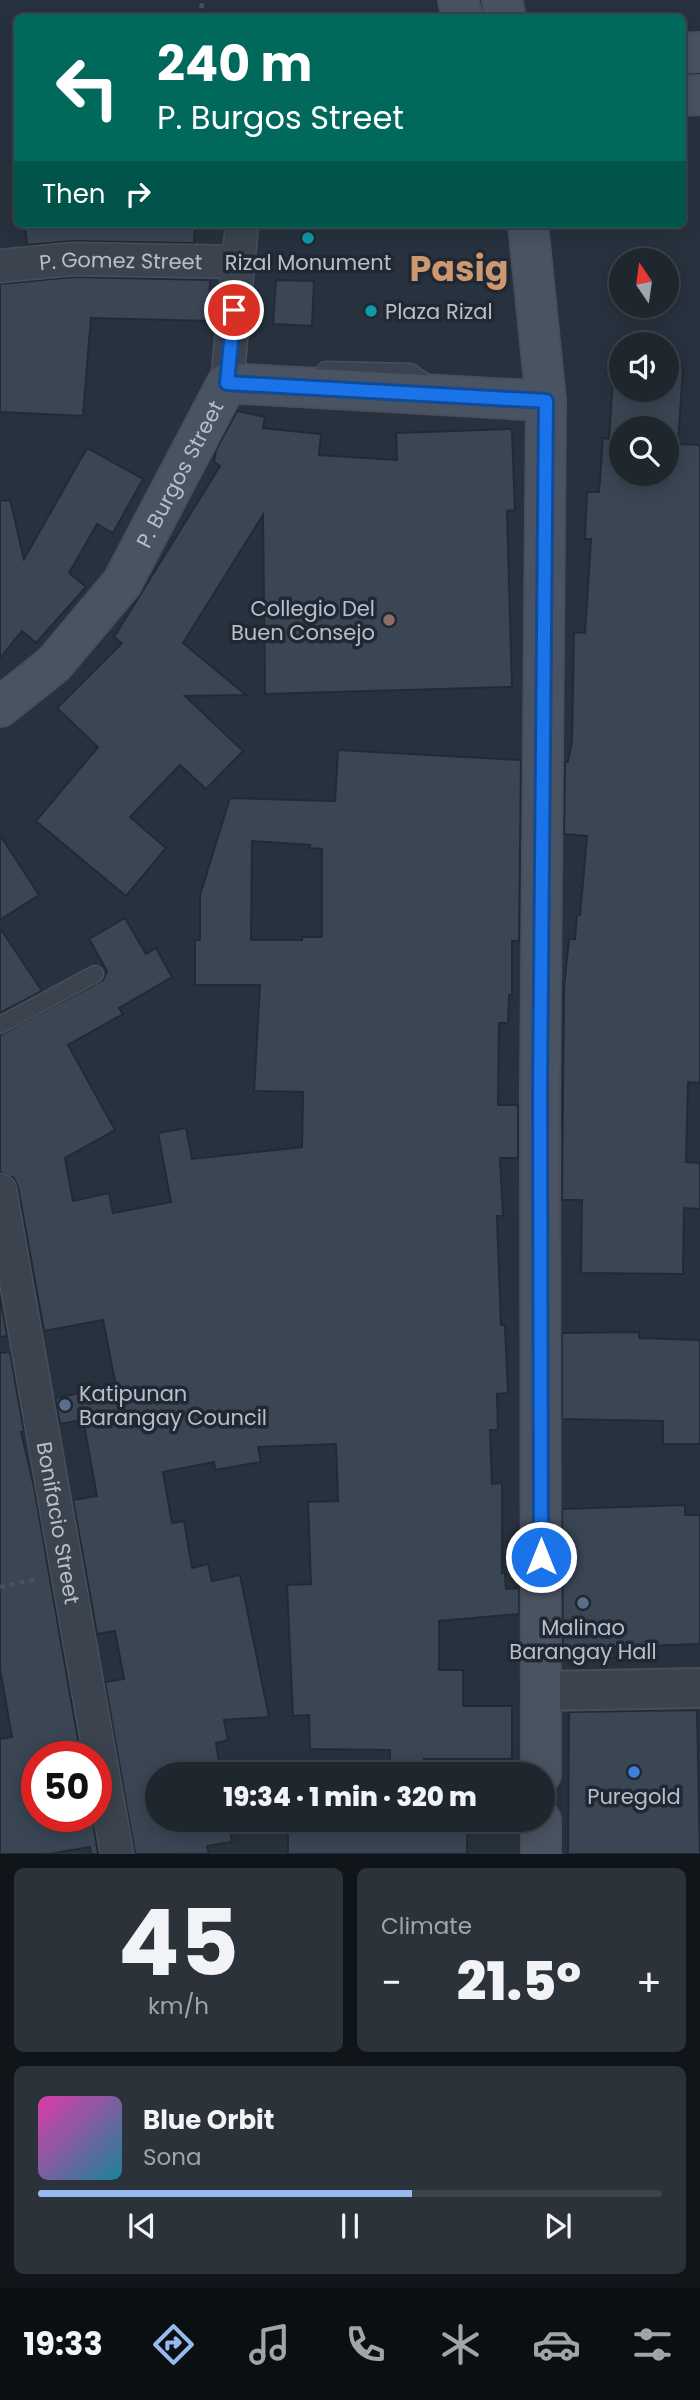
<!DOCTYPE html>
<html lang="en">
<head>
<meta charset="utf-8">
<style>
	:root { --surface:#1e262e; --page:#2b323a; --text:#f1f3f6; --muted:#a1a5aa; --line:#3c434a; --accent:#96baef }
	body { margin:0; font-family:Poppins,sans-serif; background:var(--page); color:var(--text); height:100vh; display:flex; flex-direction:column; font-size:26px; white-space:nowrap }
	* { box-sizing:border-box; margin:0 }
	p { font-size:23px; color:var(--muted) }
	.icon { flex:none; width:38px; height:38px; fill:none; stroke:currentColor; stroke-width:2; stroke-linecap:round; stroke-linejoin:round }
	.map { position:relative; height:1854px; overflow:hidden }
	.panel { display:flex; flex-direction:column; gap:14px; padding:14px; background:#101519; flex:1 }
	.panel>* { flex:none }
	.hud { position:absolute; left:14px; top:14px; width:672px; height:214px; border-radius:10px; box-shadow:0 4px 18px #0003,0 0 0 2px var(--line); background:#00695c; color:#fff; overflow:hidden }
	.needle { width:46px; rotate:347deg }
	.fabs { position:absolute; left:609px; top:248px; display:grid; gap:14px }
	.fabs a { display:grid; place-items:center; width:70px; height:70px; border-radius:50%; background:var(--surface); box-shadow:0 4px 18px #0003,0 0 0 2px var(--line); font-size:35px }
	.speed { position:absolute; left:21px; top:1741px; display:flex; gap:14px; font-size:35px; font-weight:700; text-align:center }
	.speed>* { display:grid; place-content:center; width:91px; height:91px; border-radius:50%; background:var(--surface); box-shadow:0 4px 18px #0003,0 0 0 2px var(--line); line-height:1 }
	.speed .limit { border:10px solid #d22; background:#fff; color:#111 }
	.pin { position:absolute; display:grid; place-items:center; width:60px; height:60px; color:#fff; margin:-30px; border:4px solid #fff; border-radius:50%; box-shadow:0 2px 7px #0007 }
	.me { position:absolute; width:77px; margin:-38px; rotate:0deg; stroke-linejoin:round; filter:drop-shadow(0 0 5px #0008) }
	.turn { display:flex; align-items:center; gap:24px; height:147px; padding:0 28px; font-size:32px }
	.turn .icon { width:91px; height:91px; stroke-width:2.5 }
	.turn b { display:block; font-size:49px; line-height:60px }
	.then { display:flex; align-items:center; height:66px; padding:0 28px; background:#0003; gap:14px; font-size:26px }
	.big { font-size:52px; font-weight:800; line-height:1.1 }
	.panel .card { flex:1; display:flex; flex-direction:column; justify-content:center; gap:10px; min-width:0; padding:0 24px; border-radius:10px; background:var(--page) }
	.panel .dial { align-items:center; gap:0 }
	.dial b { font-size:91px; line-height:1 }
	.song { display:flex; align-items:center; gap:21px }
	.cover { width:84px; height:84px; border-radius:10px; background:linear-gradient(135deg,hsl(320 70% 55%),hsl(190 70% 35%)) }
	.played { height:7px; border-radius:4px; background:linear-gradient(90deg,var(--accent) 60%,var(--line) 60%) }
	.keys { display:flex; justify-content:space-around; direction:ltr }
	.heat { display:flex; justify-content:space-between; align-items:center; font-size:38px; direction:ltr }
	.panel .tiles { flex:1; display:grid; gap:14px; grid-template-columns:1fr 1fr }
	.card:last-child { grid-column:span 2 }
	.trip { position:absolute; left:145px; top:1762px; width:410px; height:70px; border-radius:35px; background:var(--surface); box-shadow:0 4px 18px #0003,0 0 0 2px var(--line); font-weight:800; line-height:70px; text-align:center }
	.menu { display:flex; height:112px; justify-content:space-around; align-items:center; background:#0c0f12; color:var(--muted) }
	.menu .icon { width:49px; height:49px }
	.menu .active { color:var(--accent) }
	.menu b { font-size:32px; color:var(--text) }
	.map>svg:first-child { display:block }
	.building { fill:#3a4654; stroke:#222a36; stroke-width:2; fill-rule:evenodd }
	.lines { fill:none; stroke-linecap:round; stroke-linejoin:round }
	.service-casing { stroke:#484f5b; stroke-width:19 }
	.minor-casing { stroke:#484f5b; stroke-width:35 }
	.tertiary-casing { stroke:#484f5b; stroke-width:42 }
	.secondary-casing { stroke:#484f5b; stroke-width:42 }
	.path { stroke:#435657; stroke-width:4.5; stroke-dasharray:5 5; stroke-linecap:butt }
	.service { stroke:#3b444e; stroke-width:16 }
	.minor { stroke:#3b444e; stroke-width:32 }
	.tertiary { stroke:#3b444e; stroke-width:38 }
	.secondary { stroke:#4a5361; stroke-width:38 }
	.route-casing { stroke:#114b97; stroke-width:18 }
	.route { stroke:#1a73e8; stroke-width:12 }
	.culture-dot { fill:#0f9aa8; stroke:#202834; stroke-width:2.5 }
	.education-dot { fill:#8d6e63; stroke:#202834; stroke-width:2.5 }
	.service-dot { fill:#5c6f8a; stroke:#202834; stroke-width:2.5 }
	.shop-dot { fill:#3f7fe0; stroke:#202834; stroke-width:2.5 }
	.labels { text-anchor:middle; dominant-baseline:central; stroke-width:7; stroke-linejoin:round; paint-order:stroke }
	.street-label { font-size:21px; fill:#b8bfc9; stroke:#202834 }
	.poi-label { font-size:21px; fill:#b8bfc9; stroke:#202834 }
	.town-label { font-size:35px; font-weight:bold; fill:#cd976f; stroke:#202834 }
</style>
</head>
<body>
<div class="map">
<svg width="700" height="1854" viewBox="0 0 700 1854">
	<rect width="100%" height="100%" fill="#28323e"/>
	<path class="building" d="M25,224H195L194,243L72,241L27,245Z
		M73,277L210,280L209,321L91,318L83,416L0,412V284Z
		M276,280L314,281L312,326L273,324Z
		M614,363L621,364V390H667V367L683,368L678,444L700,445V1083L688,1082L686,1162L700,1163V1209L684,1208L683,1274L581,1273L582,1200H562L564,987L569,939H575L577,915H580L587,836L564,834L565,762H568L572,741L574,632L585,633L591,539H585L587,492H599L603,438L609,439ZM621,429H667V474H621Z
		M237,411L265,417L263,428L321,434L319,455L397,460L396,433L512,429L515,510L507,511L512,687L265,694L263,515L183,643L246,695L185,696L243,751L206,789L180,765L130,817L166,848L126,896L36,821L98,747L57,708L122,643L114,637L220,466L214,462L216,450Z
		M87,448L143,479L113,533L97,524L69,573L86,587L36,643L22,631L0,658V501L10,500L24,559Z
		M338,750L521,760L519,941H512V995H509L508,1023H499L498,1105H518V1158H500L503,1216H497L501,1325H505L508,1393L497,1394L498,1430H490L492,1484L502,1483V1573H505L506,1589L519,1588V1614L439,1621V1670H463V1706H512V1759H424V1774H390V1750L310,1749L309,1715L293,1716L287,1585L311,1584L308,1502L338,1501L336,1444L258,1447L261,1462L215,1470L214,1462L163,1472L172,1523L184,1521L192,1568L208,1564L212,1581L240,1575L269,1717L224,1720L228,1740L216,1743L221,1774H158V1820H228L232,1842L207,1846L209,1854H135L105,1682L124,1679L115,1631L97,1634L73,1500L97,1496L83,1420L60,1424L55,1398L116,1386L103,1320L44,1331L18,1187L14,1178L0,1172V1035L103,980L107,971L89,939L125,918L146,954L156,948L172,977L119,1008L123,1014L68,1045L115,1130L65,1158L73,1201L109,1193L113,1213L171,1202L158,1133L186,1128L192,1159L302,1147L303,1092L254,1091L260,985H195V940H200V895L230,798L335,801ZM252,841L310,845L309,848L322,849V937H302V940H251Z
		M0,835L39,895L0,920Z
		M0,928L42,991L0,1013Z
		M0,1296L7,1336L0,1337Z
		M639,1332V1338L700,1340V1444H663V1421L562,1419V1333Z
		M10,1352L24,1432H21L34,1487L81,1757H37V1816H92L98,1854H91L90,1847L49,1854H0V1739L12,1737L0,1669V1353Z
		M685,1505V1515H700V1644L614,1647V1658L563,1659L562,1509Z
		M697,1710L700,1854H568L569,1712Z
		M288,1820H467V1854H288Z"/>
	<g class="lines">
		<defs>
			<path id="service" d="M316,380L326,370L410,372L422,380L427,390
				M0,1025L95,974"/>
			<g id="minor">
				<path id="s1" d="M0,266L72,259L240,262"/>
				<path d="M227,383L242,224"/>
				<path id="s2" d="M0,1190L117,1854"/>
			</g>
			<path id="tertiary" d="M542,1691L700,1688"/>
			<g id="secondary">
				<path d="M458,0L463,18"/>
				<path d="M502,0L506,18"/>
				<path d="M682,53L700,52"/>
				<path d="M682,96L700,95"/>
				<path d="M528,224L546,401L540,1093L541,1774"/>
				<path id="s3" d="M0,707L54,664L122,583L227,383L546,401"/>
				<path d="M541,1854V1820"/>
			</g>
		</defs>
		<use href="#service" class="service-casing"/>
		<use href="#minor" class="minor-casing"/>
		<use href="#tertiary" class="tertiary-casing"/>
		<use href="#secondary" class="secondary-casing"/>
		<path class="path" d="M201,18L202,0
			M0,1587L38,1579"/>
		<use href="#service" class="service"/>
		<use href="#minor" class="minor"/>
		<use href="#tertiary" class="tertiary"/>
		<use href="#secondary" class="secondary"/>
	</g>
	<g class="lines">
		<defs>
			<path id="route" d="M234,310L227,383L546,401L540,1093L541,1557"/>
		</defs>
		<use href="#route" class="route-casing"/>
		<use href="#route" class="route"/>
	</g>
	<g class="culture-dot">
		<circle cx="308" cy="238" r="7"/>
		<circle cx="371" cy="311" r="7"/>
	</g>
	<circle class="education-dot" cx="389" cy="620" r="7"/>
	<g class="service-dot">
		<circle cx="65" cy="1405" r="7"/>
		<circle cx="583" cy="1603" r="7"/>
	</g>
	<circle class="shop-dot" cx="634" cy="1772" r="7"/>
	<g class="labels">
		<g class="street-label">
			<text stroke="none"><textPath href="#s1" startOffset="121">P. Gomez Street</textPath></text>
			<text stroke="none"><textPath href="#s3" startOffset="298">P. Burgos Street</textPath></text>
			<text stroke="none"><textPath href="#s2" startOffset="338">Bonifacio Street</textPath></text>
		</g>
		<g class="poi-label">
			<text x="308" y="262">Rizal Monument</text>
			<text x="385" y="311" text-anchor="start">Plaza Rizal</text>
			<text x="375" y="608" text-anchor="end">Collegio Del<tspan x="375" dy="24">Buen Consejo</tspan></text>
			<text x="79" y="1393" text-anchor="start">Katipunan<tspan x="79" dy="24">Barangay Council</tspan></text>
			<text x="583" y="1627">Malinao<tspan x="583" dy="24">Barangay Hall</tspan></text>
			<text x="634" y="1796">Puregold</text>
		</g>
		<g class="town-label">
			<text x="459" y="268">Pasig</text>
		</g>
	</g>
</svg>
<div class="fabs">
<a><svg class="needle" viewBox="-14 -14 28 28"><path d="M0-13l5 13h-10z" fill="#e53935"/><path d="M0 13l5-13h-10z" fill="#a1a5aa"/></svg></a>
<a><svg class="icon" aria-label="sound" viewBox="0 0 24 24"><path d="M4 9h4l5-4v14l-5-4H4zM17 9q2 3 0 6"/></svg></a>
<a><svg class="icon" aria-label="search" viewBox="0 0 24 24"><circle cx="10" cy="10" r="6"/><path d="M15 15l6 6"/></svg></a>
</div>
<div class="speed"><div class="limit">50</div></div>
<div class="pin" style="left:234px;top:310px;background:#d93025"><svg class="icon" aria-label="arrive" viewBox="0 0 24 24"><path d="M6 21V4h12l-3 4 3 4H6"/></svg></div>
<svg class="me" style="left:541px;top:1557px" viewBox="-20 -20 40 40"><circle r="17" fill="#1a73e8" stroke="#fff" stroke-width="3"/><path d="M0-11L8 9 0 5-8 9z" fill="#fff"/></svg>
<div class="trip">19:34 · 1 min · 320 m</div>
<div class="hud">
<div class="turn"><svg class="icon" aria-label="left" viewBox="0 0 24 24"><path d="M17 20v-9H6M10 6l-5 5 5 5"/></svg><div><b>240 m</b>P. Burgos Street</div></div>
<div class="then">Then<svg class="icon" aria-label="right" viewBox="0 0 24 24"><path d="M7 20v-9h11M14 6l5 5-5 5"/></svg></div>
</div>
</div>
<section class="panel">
<div class="tiles">
<div class="card dial"><b>45</b><p>km/h</p></div>
<div class="card"><p>Climate</p>
<div class="heat"><a>−</a><b class="big">21.5°</b><a>+</a></div>
</div>
<div class="card">
<div class="song"><i class="cover"></i><div><b>Blue Orbit</b><p>Sona</p></div></div>
<div class="played"></div>
<div class="keys"><svg class="icon" aria-label="previous" viewBox="0 0 24 24"><path d="M18 5L8 12l10 7zM5 5v14"/></svg><svg class="icon" aria-label="pause" viewBox="0 0 24 24"><path d="M8 5v14M16 5v14"/></svg><svg class="icon" aria-label="next" viewBox="0 0 24 24"><path d="M6 5l10 7-10 7zM19 5v14"/></svg></div>
</div>
</div>
</section>
<nav class="menu">
<b>19:33</b>
<svg class="icon active" aria-label="directions" viewBox="0 0 24 24"><path d="M12 3l9 9-9 9-9-9zM9 14v-3h6M13 9l2 2-2 2"/></svg>
<svg class="icon" aria-label="music" viewBox="0 0 24 24"><path d="M9 18V5l10-2v13"/><circle cx="6" cy="18" r="3"/><circle cx="16" cy="16" r="3"/></svg>
<svg class="icon" aria-label="phone" viewBox="0 0 24 24"><path d="M5 4h4l2 5-3 2q2 4 5 5l2-3 5 2v4C11 20 4 13 5 4z"/></svg>
<svg class="icon" aria-label="climate" viewBox="0 0 24 24"><path d="M12 3v18M4 7l16 10M4 17L20 7"/></svg>
<svg class="icon" aria-label="car" viewBox="0 0 24 24"><path d="M5 17H2v-5l4-1 3-4h7l3 4 3 1v5h-3M9 17h6M6 11h13"/><circle cx="7" cy="17" r="2"/><circle cx="17" cy="17" r="2"/></svg>
<svg class="icon" aria-label="filters" viewBox="0 0 24 24"><path d="M4 7h16M4 17h16"/><circle cx="9" cy="7" r="2"/><circle cx="15" cy="17" r="2"/></svg>
</nav>
</body>
</html>
